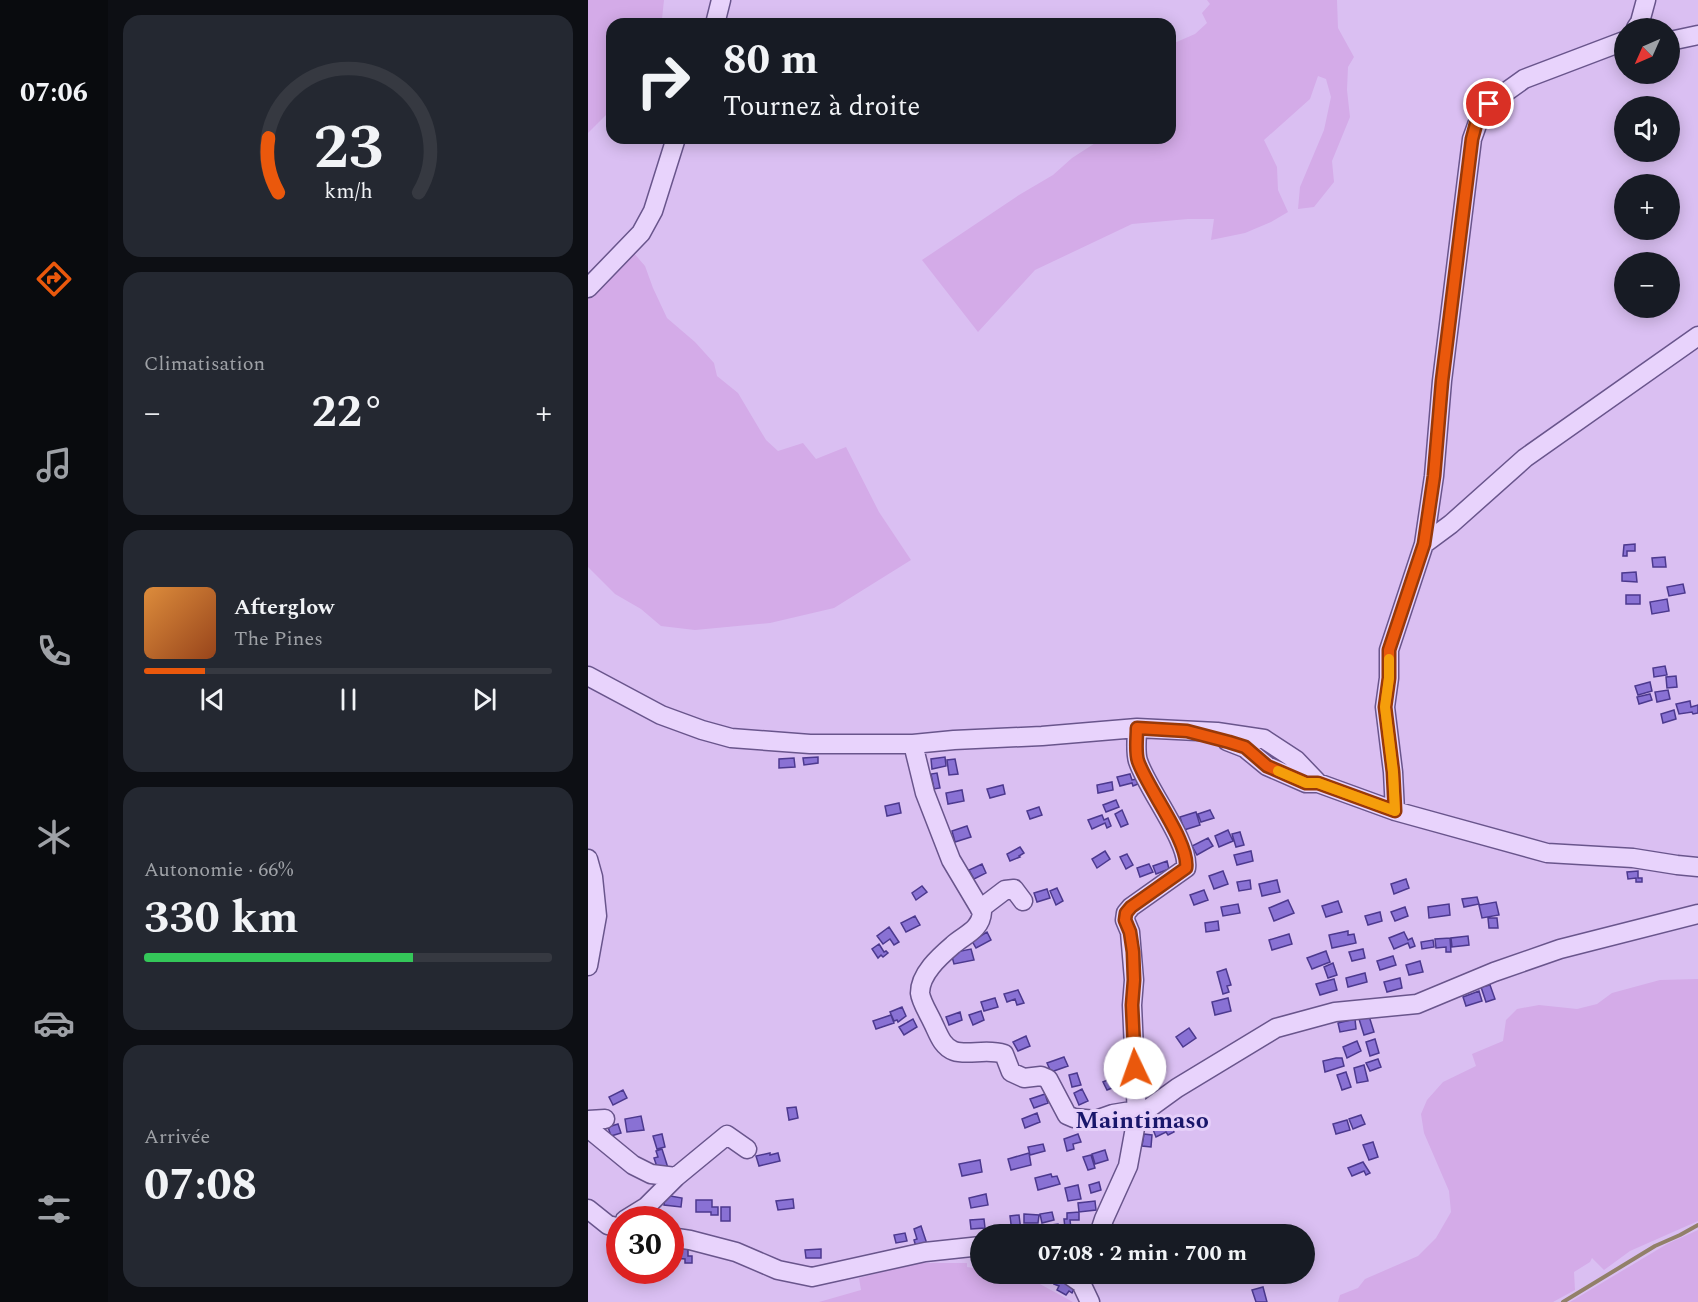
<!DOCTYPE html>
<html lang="fr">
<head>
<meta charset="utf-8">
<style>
	:root { --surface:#171b24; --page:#242831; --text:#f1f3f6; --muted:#9ea1a6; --line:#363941; --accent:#ea580c }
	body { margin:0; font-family:Spectral,serif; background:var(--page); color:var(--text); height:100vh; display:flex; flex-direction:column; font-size:22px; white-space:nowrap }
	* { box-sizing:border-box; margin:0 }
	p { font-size:20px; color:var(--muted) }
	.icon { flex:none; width:33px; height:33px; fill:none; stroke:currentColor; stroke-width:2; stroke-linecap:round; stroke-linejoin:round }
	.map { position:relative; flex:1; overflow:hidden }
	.details { display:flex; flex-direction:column; gap:15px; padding:15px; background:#0d0f14; width:480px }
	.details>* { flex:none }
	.banner { position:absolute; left:18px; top:18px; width:570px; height:126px; border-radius:18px; box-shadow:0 3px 15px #0003; background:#171b24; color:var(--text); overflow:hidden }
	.needle { width:39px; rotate:225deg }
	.tools { position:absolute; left:1026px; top:18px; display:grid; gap:12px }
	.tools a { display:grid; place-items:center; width:66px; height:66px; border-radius:50%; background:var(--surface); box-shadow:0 3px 15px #0003; font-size:30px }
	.speed { position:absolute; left:18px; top:1206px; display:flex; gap:12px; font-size:30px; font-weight:700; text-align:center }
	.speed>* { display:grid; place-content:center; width:78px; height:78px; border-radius:50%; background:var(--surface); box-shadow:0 3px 15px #0003; line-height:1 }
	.speed .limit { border:9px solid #d22; background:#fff; color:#111 }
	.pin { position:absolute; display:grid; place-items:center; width:51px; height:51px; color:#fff; margin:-26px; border:3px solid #fff; border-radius:50%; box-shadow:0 2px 6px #0007 }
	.me { position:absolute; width:66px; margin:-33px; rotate:357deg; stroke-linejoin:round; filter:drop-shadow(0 0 4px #0008) }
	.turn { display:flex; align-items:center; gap:21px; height:126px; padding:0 18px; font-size:27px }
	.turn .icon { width:78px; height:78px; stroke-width:2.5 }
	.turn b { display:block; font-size:42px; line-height:51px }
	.big { font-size:45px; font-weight:700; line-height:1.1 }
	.details .tile { flex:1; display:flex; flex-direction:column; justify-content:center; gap:9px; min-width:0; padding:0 21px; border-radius:18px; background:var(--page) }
	.details .dial { align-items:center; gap:0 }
	.dial svg { height:156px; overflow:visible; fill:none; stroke:var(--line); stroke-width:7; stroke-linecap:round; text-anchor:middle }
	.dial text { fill:var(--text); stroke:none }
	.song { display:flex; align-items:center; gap:18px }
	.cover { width:72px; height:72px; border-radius:9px; background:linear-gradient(135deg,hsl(30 70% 55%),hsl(20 70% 35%)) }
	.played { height:6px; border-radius:3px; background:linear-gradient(90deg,var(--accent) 15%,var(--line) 15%) }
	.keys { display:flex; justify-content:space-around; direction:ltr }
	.heat { display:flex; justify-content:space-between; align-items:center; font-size:33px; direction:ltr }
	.charge { height:9px; border-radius:4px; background:linear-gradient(90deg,#34c759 66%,var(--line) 0) }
	.trip { position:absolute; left:382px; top:1224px; width:345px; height:60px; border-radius:30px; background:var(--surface); box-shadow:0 3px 15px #0003; font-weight:700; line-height:60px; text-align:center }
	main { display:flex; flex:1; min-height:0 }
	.dock { display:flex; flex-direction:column; width:108px; justify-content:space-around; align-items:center; background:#090b0e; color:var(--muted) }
	.dock .icon { width:42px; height:42px }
	.dock .active { color:var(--accent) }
	.dock b { font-size:27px; color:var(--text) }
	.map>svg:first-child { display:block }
	.farmland { fill:#d4abe8 }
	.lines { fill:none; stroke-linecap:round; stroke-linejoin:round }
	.stream { stroke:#928069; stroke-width:4 }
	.building { fill:#8971d4; stroke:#4c398e; stroke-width:1.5 }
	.minor-casing { stroke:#69558c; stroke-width:21 }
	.minor { stroke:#e8d3fc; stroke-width:18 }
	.route-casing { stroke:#983908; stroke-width:15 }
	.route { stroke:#ea580c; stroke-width:10 }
	.slow { stroke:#f59e0b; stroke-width:10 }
	.labels { text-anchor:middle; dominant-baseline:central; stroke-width:6; stroke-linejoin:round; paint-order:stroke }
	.quarter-label { font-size:24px; font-weight:bold; fill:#19166b; stroke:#e5cff9 }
</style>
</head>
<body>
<main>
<nav class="dock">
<b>07:06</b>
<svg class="icon active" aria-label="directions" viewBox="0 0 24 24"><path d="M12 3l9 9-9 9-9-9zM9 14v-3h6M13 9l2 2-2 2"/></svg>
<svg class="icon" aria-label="music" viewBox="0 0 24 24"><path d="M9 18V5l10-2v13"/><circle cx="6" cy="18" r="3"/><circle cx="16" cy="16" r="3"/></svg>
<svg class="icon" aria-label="phone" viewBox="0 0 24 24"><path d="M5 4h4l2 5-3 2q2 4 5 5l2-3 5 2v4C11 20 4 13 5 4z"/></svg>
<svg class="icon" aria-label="climate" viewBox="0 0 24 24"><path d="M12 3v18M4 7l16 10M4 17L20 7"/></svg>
<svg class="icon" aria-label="car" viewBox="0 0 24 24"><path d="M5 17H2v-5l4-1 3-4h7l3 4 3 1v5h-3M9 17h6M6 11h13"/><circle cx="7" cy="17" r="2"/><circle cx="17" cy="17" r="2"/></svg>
<svg class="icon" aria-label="filters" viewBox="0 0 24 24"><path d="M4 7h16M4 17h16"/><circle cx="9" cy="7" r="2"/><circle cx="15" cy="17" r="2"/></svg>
</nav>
<section class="details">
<div class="tile dial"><svg viewBox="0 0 100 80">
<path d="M14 69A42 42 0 1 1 86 69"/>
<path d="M14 69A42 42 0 0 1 9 41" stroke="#ea580c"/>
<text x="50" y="56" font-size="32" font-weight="700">23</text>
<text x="50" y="72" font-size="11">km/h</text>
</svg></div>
<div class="tile"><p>Climatisation</p>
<div class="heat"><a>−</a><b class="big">22°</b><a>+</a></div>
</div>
<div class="tile">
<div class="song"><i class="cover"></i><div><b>Afterglow</b><p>The Pines</p></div></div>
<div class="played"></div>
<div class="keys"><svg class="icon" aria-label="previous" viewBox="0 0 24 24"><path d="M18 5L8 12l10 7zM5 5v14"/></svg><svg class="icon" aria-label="pause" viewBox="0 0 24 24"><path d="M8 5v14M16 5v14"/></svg><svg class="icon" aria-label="next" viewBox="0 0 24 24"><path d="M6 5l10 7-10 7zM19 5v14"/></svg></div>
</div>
<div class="tile"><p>Autonomie · 66%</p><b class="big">330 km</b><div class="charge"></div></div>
<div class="tile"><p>Arrivée</p><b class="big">07:08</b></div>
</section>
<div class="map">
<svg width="1110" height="1302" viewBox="0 0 1110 1302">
	<rect width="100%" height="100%" fill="#dabff2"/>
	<path class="farmland" d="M0,0H76L74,19L71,24H24V109L0,133Z
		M619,0H749L750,28L766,57L760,67L759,90L762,117L744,161L746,182L726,207L710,209L712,187L736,130L743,97L738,79L730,76L722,99L676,140L689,167L690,190L700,212L683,222L657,233L623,240L626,219H600L544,224L447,270L390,332L334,260L431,195L465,175L484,158L515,138H582V47L584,44L607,34L619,23L614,13L622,4Z
		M44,251L57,266L65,288L79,318L107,342L126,363L129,376L150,393L178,440L190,451L215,443L228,459L258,447L291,512L323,560L246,608L182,623L107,630L73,626L53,609L27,594L0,567V296Z
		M1110,979V1221L1042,1251L1016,1270L1004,1258L1002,1262L986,1272L987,1290L965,1302H750L752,1295L770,1288L777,1279L830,1256L848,1238L863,1212L861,1191L836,1133L833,1114L839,1100L855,1082L888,1066L884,1054L915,1041L918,1020L929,1009L951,1005L989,1009L1009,1004L1024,993L1072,980Z
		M1110,1230V1302H982L1079,1244Z
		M329,1263H379V1267L393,1269V1274H424L450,1283L485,1302H231L273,1290L271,1278Z"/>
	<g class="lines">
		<path class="stream" d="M975,1302L1067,1246L1092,1235L1110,1225"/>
	</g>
	<path class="building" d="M1047,544V551H1039V556H1035L1036,545Z
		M1077,557L1078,567H1065L1064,558Z
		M1048,572L1049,582L1034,581V573Z
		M1095,584L1097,593L1081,596L1079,587Z
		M1038,595H1052V604H1038Z
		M1079,599L1081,611L1064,614L1062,602Z
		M1077,666L1079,675L1066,677L1065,668Z
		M1088,676L1089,687L1079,688L1078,677Z
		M1062,682L1064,691L1050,695L1047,686Z
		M1080,690L1082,699L1069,702L1067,692Z
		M1062,694L1064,700L1051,704L1049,697Z
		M1102,701L1103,707L1110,705V713L1105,714L1104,712L1091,714L1088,704Z
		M1086,710L1088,719L1075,723L1073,714Z
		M230,757V763L216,765L215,758Z
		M357,757L358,766L344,769L343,759Z
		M206,758L207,767L191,768V759Z
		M367,759L370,774L361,775L359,760Z
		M349,773L352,788L346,789L343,774Z
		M542,774L544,780L549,779L550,784L545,786L544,783L532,786L529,777Z
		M524,782L525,790L510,793L509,785Z
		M415,785L417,794L402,798L399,789Z
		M374,790L376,801L360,804L358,793Z
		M528,800L531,807L518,812L515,805Z
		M311,803L313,813L299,816L297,806Z
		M451,807L454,815L442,819L439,811Z
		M534,810L540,824L533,827L527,814Z
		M622,810L626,818L613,822L610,814Z
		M608,812L612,825L596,830L592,817Z
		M514,815L516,820L520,818L523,826L519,828L517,823L504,829L500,820Z
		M379,826L383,837L367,842L364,831Z
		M640,830L645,841L631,847L627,836Z
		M652,832L656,845L648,847L644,834Z
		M620,838L625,846L609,855L604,846Z
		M432,847L436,853L431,856L432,857L422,861L419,854Z
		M517,851L522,859L509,868L504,859Z
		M663,851L665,861L649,865L646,855Z
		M539,854L545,865L538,869L532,857Z
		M579,861L581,869L568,874L565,866Z
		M394,864L398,873L386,879L381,870Z
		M561,864L565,872L552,877L549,868Z
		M635,871L640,884L626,889L621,876Z
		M1050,871V878H1054V882H1048V878L1040,879L1039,872Z
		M818,879L821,888L806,894L803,884Z
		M662,880L663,889L651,891L649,882Z
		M689,880L692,892L674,896L671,884Z
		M334,886L339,892L328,900L324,893Z
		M469,888L475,901L468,905L462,891Z
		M459,889L462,898L449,902L446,893Z
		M616,890L620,900L606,905L602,895Z
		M889,897L891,904L876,907L874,899Z
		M700,900L706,913L686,921L681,908Z
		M750,901L754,912L738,917L734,906Z
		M908,902L911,915L894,918L891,905Z
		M650,904L652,913L635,916L633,907Z
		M861,904L862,915L841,918L840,907Z
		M817,907L820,916L807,921L803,912Z
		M792,912L794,921L780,925L777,916Z
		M327,916L332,925L318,932L313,923Z
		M900,918H909L910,928H901Z
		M630,921L631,930L618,932L617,923Z
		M301,927L311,942L306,945L302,939L295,944L289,936Z
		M760,931V935L766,934L768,943L744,948L741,935Z
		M399,932L403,940L388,948L384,941Z
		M816,932L820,940L824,938L827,946L822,948L820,943L806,949L801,938Z
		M701,934L704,944L684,950L681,940Z
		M880,936L881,945L864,947L863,938Z
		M862,938L863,952H858V947L848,948L847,939Z
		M845,940L846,947L834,949L833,942Z
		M291,944L296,952L298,951L300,953L295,957L293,955L290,958L284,949Z
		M383,949L386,960L366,964L363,953Z
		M775,949L777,958L764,961L761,952Z
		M738,951L742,962L724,969L719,958Z
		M805,956L808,965L792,970L789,961Z
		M832,961L835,972L821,975L818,965Z
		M745,963L749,975L740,978L736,967Z
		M638,969L643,985L639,986L641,992L635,994L629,972Z
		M777,973L779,982L760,987L758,978Z
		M812,978L814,988L799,992L796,982Z
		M746,979L749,990L732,995L728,984Z
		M902,985L907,999L898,1002L893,987Z
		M430,990L436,1003L429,1005L427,999L419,1002L416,994Z
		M891,991L894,1001L878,1006L875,997Z
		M407,998L410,1007L396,1011L393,1002Z
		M640,998L643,1011L627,1015L624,1002Z
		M314,1007L318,1016L310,1022L309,1020L306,1021L302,1012Z
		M393,1011L396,1020L385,1025L381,1015Z
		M372,1012L374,1020L361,1025L358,1017Z
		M303,1015L306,1023L288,1029L285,1021Z
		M781,1016L786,1032L776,1035L771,1019Z
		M325,1019L329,1027L316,1035L311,1027Z
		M767,1019L768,1029L752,1032L750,1023Z
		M601,1028L608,1038L595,1047L588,1037Z
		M438,1036L442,1046L430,1051L425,1042Z
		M787,1039L791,1053L782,1056L778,1042Z
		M769,1041L773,1051L759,1058L755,1047Z
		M476,1057L480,1066L463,1072L459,1063Z
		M748,1058H754L756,1066L737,1072L735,1061Z
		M790,1059L793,1067L782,1071L778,1063Z
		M776,1065L780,1081L769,1083L766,1068Z
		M758,1072L763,1087L754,1090L749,1075Z
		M489,1073L493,1085L484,1087L481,1075Z
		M529,1076L532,1085L519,1090L515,1082Z
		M494,1089L500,1101L491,1105L486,1093Z
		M35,1090L39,1098L25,1105L21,1097Z
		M457,1094L460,1103L446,1108L442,1099Z
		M208,1107L210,1118L201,1120L199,1108Z
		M449,1113L452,1122L437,1128L434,1119Z
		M773,1115L777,1124L765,1129L761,1119Z
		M53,1116L56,1130L39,1132L37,1119Z
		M581,1120L586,1132L580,1135L578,1132L568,1137L564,1127Z
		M759,1120L762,1130L748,1134L745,1124Z
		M30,1124L33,1133L23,1136L20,1127Z
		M74,1134L77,1147L69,1149L65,1136Z
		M490,1134L493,1142L485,1144L486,1149L479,1151L476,1139Z
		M556,1134L564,1135L563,1147L554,1146Z
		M785,1142L790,1157L781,1160L775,1145Z
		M455,1144L457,1151L442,1155L440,1147Z
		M74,1149L80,1168L70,1170L66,1158L70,1157L68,1151Z
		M517,1150L520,1160L507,1164L504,1154Z
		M182,1153V1155L190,1153L192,1161L171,1166L168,1156Z
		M441,1153L443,1165L423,1170L420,1159Z
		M503,1155L507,1168L500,1170L495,1157Z
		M392,1160L394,1172L374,1176L371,1164Z
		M775,1162L782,1173L778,1175L776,1171L764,1176L760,1168Z
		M463,1174L464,1177L469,1176L472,1184L450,1190L447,1178Z
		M511,1182L513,1190L503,1193L501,1185Z
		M490,1185L493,1199L480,1201L477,1188Z
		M398,1194L400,1205L383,1208L381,1198Z
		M77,1195L94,1198L93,1207L76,1205Z
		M205,1199L206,1208L190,1210L188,1201Z
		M108,1200H124V1207H130V1215H123V1212H108Z
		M507,1201L508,1210L491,1212L490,1203Z
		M133,1207H142V1221H133Z
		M464,1212L466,1220L454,1223L452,1214Z
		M491,1212V1220H482L483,1228H477L476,1219H479V1213Z
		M436,1214L451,1215L450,1223H436Z
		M431,1215L433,1231L424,1232L422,1216Z
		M396,1219L397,1228L383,1229L382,1220Z
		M470,1224L472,1233L457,1234L456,1226Z
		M333,1226L339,1244L328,1247L326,1240L329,1239L326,1229Z
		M317,1233L319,1241L308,1243L306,1235Z
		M86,1248L100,1249V1256H104V1263H97V1259L85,1258Z
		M233,1249V1258H218L217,1250Z
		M449,1274H462L465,1275L462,1283L448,1276Z
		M469,1278L487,1287L484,1293L481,1291L478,1295L469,1290L471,1286L466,1284Z
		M675,1287L679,1302H668L664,1290Z"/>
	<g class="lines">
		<defs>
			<path id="minor" d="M127,24L133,0
				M1048,28L1052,22L1058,0
				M1082,41L1110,35
				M0,288L53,233L65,211L88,138
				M836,544L846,476L854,381L879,179L884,139L889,125L901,104L936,79L1036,41
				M0,676L73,715L114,730L143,738L222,744H325L366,740L454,736L549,728L629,732L676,739L708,760L730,783L807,811L959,853L1045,858L1089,865L1110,867
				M639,741L657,748L679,766L718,783H730
				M325,744L337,793L363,860L394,912C393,930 376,935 365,945C351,957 332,974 332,993C333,1002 341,1014 345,1023C350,1033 354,1047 366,1051C380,1056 398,1048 416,1054L423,1072L436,1078L453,1076L460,1079L479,1115L486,1118L508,1120L525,1114L549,1110
				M807,811L805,772L797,707L801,678V650L836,544L863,524L937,458L1110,336
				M0,859L5,877L9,916L0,966
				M392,909L417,890L426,889L435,901
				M549,1117L544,1005L546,980L542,932L537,920L538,913L543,907L598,868C602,843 559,789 550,761C547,752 549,738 549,728
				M0,1120L17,1119
				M0,1128L45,1165L63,1174L88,1177L139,1135L159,1149
				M0,1209L20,1225L32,1228
				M37,1220L58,1207L88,1177
				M511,1234L516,1219L540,1166L549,1117L589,1088L688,1028L747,1012L829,1004L906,972L972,949L1110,914
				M82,1237L102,1240L148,1252L190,1270L224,1277L337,1252L393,1246
				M480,1274L493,1283L502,1302"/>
		</defs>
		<use href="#minor" class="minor-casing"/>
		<use href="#minor" class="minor"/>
	</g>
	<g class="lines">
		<defs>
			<path id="route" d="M547,1068L544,1005L546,980L545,952L542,932L537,920L538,913L543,907L598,868C602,843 559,788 550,761C547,752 549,738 549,728L599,731L641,742L657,747L679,766L718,783H730L807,811L805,772L797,707L801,678V650L836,544L846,476L854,381L884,139L888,124L901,104"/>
		</defs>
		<use href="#route" class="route-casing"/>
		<use href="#route" class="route"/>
		<path class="slow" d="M690,771L718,783H730L807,811L805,772L797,707L801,678V659"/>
	</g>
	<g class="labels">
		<g class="quarter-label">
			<text x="554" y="1121">Maintimaso</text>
		</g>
	</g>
</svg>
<div class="tools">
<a><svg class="needle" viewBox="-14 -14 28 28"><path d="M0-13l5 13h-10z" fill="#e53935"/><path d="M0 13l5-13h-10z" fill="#9ea1a6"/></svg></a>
<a><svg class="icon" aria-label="sound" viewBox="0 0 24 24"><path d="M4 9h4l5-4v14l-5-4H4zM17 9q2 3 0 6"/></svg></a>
<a>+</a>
<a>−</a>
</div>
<div class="speed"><div class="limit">30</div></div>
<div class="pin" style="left:901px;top:104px;background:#d93025"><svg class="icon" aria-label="arrive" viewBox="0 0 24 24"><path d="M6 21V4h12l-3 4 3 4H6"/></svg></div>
<svg class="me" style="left:547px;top:1068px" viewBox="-20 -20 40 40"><circle r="19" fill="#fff"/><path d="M0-13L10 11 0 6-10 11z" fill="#ea580c"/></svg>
<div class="trip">07:08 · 2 min · 700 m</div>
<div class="banner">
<div class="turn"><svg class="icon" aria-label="right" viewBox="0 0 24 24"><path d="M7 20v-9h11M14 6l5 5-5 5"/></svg><div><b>80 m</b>Tournez à droite</div></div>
</div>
</div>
</main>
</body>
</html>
